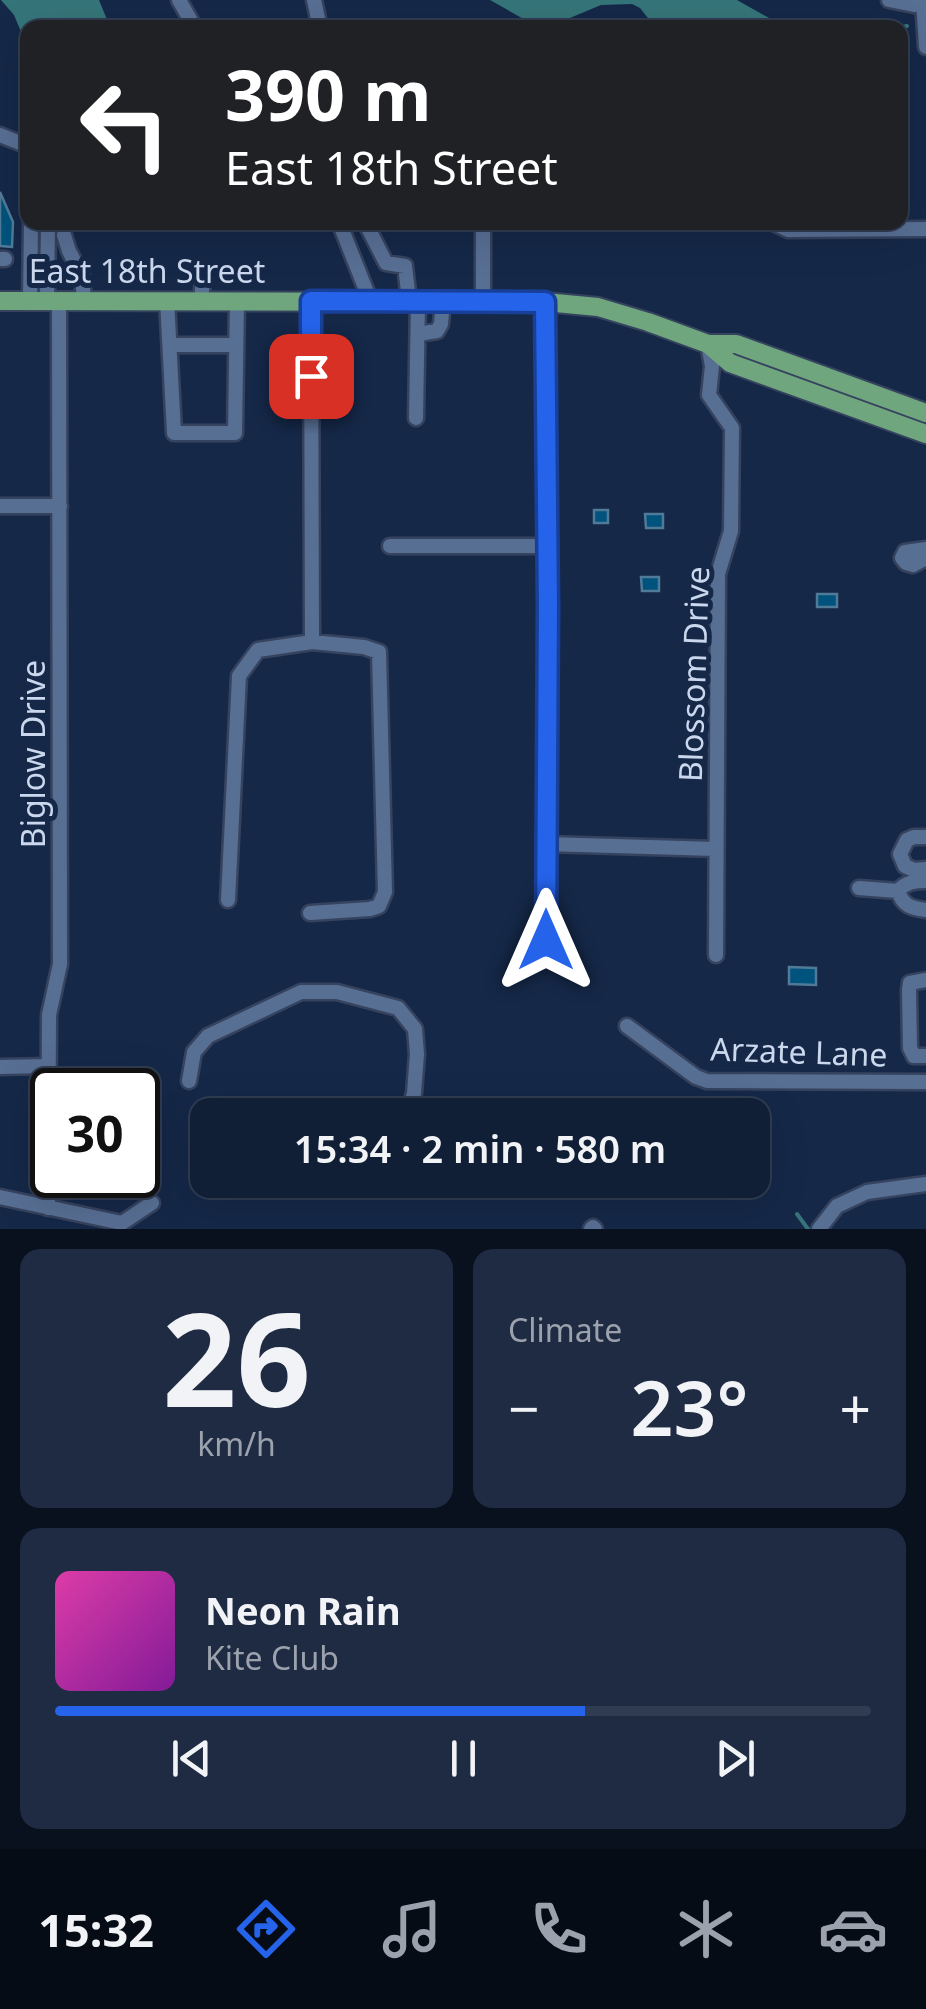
<!DOCTYPE html>
<html lang="en">
<head>
<meta charset="utf-8">
<style>
	:root { --surface:#101e36; --page:#1e2b42; --text:#f1f3f6; --muted:#9ca2ad; --line:#303c51; --accent:#2563eb }
	body { margin:0; font-family:"Noto Sans",sans-serif; background:var(--page); color:var(--text); height:100vh; display:flex; flex-direction:column; font-size:38px; white-space:nowrap }
	* { box-sizing:border-box; margin:0 }
	p { font-size:32px; color:var(--muted) }
	.icon { flex:none; width:55px; height:55px; fill:none; stroke:currentColor; stroke-width:2; stroke-linecap:round; stroke-linejoin:round }
	.map { position:relative; height:1229px; overflow:hidden }
	.panel { display:flex; flex-direction:column; gap:20px; padding:20px; background:#09101e; flex:1 }
	.panel>* { flex:none }
	.top-card { position:absolute; left:20px; top:20px; width:888px; height:210px; border-radius:20px; box-shadow:0 10px 40px #0002,0 0 0 2px var(--line); background:#202124; color:#fff; overflow:hidden }
	.speed { position:absolute; left:30px; top:1068px; display:flex; gap:20px; font-size:50px; font-weight:700; text-align:center }
	.speed>* { display:grid; place-content:center; width:130px; height:130px; border-radius:50%; background:var(--surface); box-shadow:0 10px 40px #0002,0 0 0 2px var(--line); line-height:1 }
	.speed .limit { border:5px solid #111; border-radius:15px; background:#fff; color:#111 }
	.pin { position:absolute; display:grid; place-items:center; width:85px; height:85px; color:#fff; margin:-42px; border-radius:20px; box-shadow:0 5px 15px #0006 }
	.me { position:absolute; width:110px; margin:-55px; rotate:0deg; stroke-linejoin:round; filter:drop-shadow(0 0 8px #0008) }
	.turn { display:flex; align-items:center; gap:35px; height:210px; padding:0 40px; font-size:45px }
	.turn .icon { width:130px; height:130px; stroke-width:2.5 }
	.turn b { display:block; font-size:70px; line-height:85px }
	.big { font-size:75px; font-weight:600; line-height:1.1 }
	.panel .card { flex:1; display:flex; flex-direction:column; justify-content:center; gap:15px; min-width:0; padding:0 35px; border-radius:20px; background:var(--page) }
	.panel .dial { align-items:center; gap:0 }
	.dial b { font-size:130px; line-height:1 }
	.song { display:flex; align-items:center; gap:30px }
	.cover { width:120px; height:120px; border-radius:15px; background:linear-gradient(135deg,hsl(320 70% 55%),hsl(290 70% 35%)) }
	.played { height:10px; border-radius:5px; background:linear-gradient(90deg,var(--accent) 65%,var(--line) 65%) }
	.keys { display:flex; justify-content:space-around; direction:ltr }
	.heat { display:flex; justify-content:space-between; align-items:center; font-size:55px; direction:ltr }
	.panel .tiles { flex:1; display:grid; gap:20px; grid-template-columns:1fr 1fr }
	.card:last-child { grid-column:span 2 }
	.trip { position:absolute; left:190px; top:1098px; width:580px; height:100px; border-radius:20px; background:var(--surface); box-shadow:0 10px 40px #0002,0 0 0 2px var(--line); font-weight:600; line-height:100px; text-align:center }
	.dock { display:flex; height:160px; justify-content:space-around; align-items:center; background:#060c16; color:var(--muted) }
	.dock .icon { width:70px; height:70px }
	.dock .on { color:var(--accent) }
	.dock b { font-size:45px; color:var(--text) }
	.map>svg:first-child { display:block }
	.water { fill:#357579 }
	.lines { fill:none; stroke-linecap:round; stroke-linejoin:round }
	.stream { stroke:#357579; stroke-width:4 }
	.building { fill:#00537d; stroke:#517a98; stroke-width:2.5 }
	.minor-casing { stroke:#36435f; stroke-width:19 }
	.major-casing { stroke:#36435f; stroke-width:22 }
	.minor { stroke:#586f94; stroke-width:14 }
	.major { stroke:#6fa67d; stroke-width:18 }
	.route-casing { stroke:#184099; stroke-width:25 }
	.route { stroke:#2563eb; stroke-width:18 }
	.labels { text-anchor:middle; dominant-baseline:central; stroke-width:10; stroke-linejoin:round; paint-order:stroke }
	.street-label { font-size:32px; fill:#cad7ec; stroke:#152848 }
</style>
</head>
<body>
<div class="map">
<svg width="926" height="1229" viewBox="0 0 926 1229">
	<rect width="100%" height="100%" fill="#152848"/>
	<path class="water" d="M1,0H99L110,27L28,28L27,46L14,15Z
		M490,0H737L785,27H655L640,8L632,4L601,5L558,23L527,21Z"/>
	<g class="lines">
		<path class="stream" d="M899,28L907,26
			M797,1214L808,1229"/>
	</g>
	<path class="building" d="M0,192L13,222L12,247L0,246Z
		M594,510H608V523H594Z
		M645,514H663V528H646Z
		M641,577H659V591H642Z
		M817,594H837V607H817Z
		M789,967L816,968V985L789,984Z"/>
	<g class="lines">
		<defs>
			<path id="minor" d="M179,0L195,28
				M314,0L320,28
				M889,0L914,5L921,3
				M923,0L926,47
				M0,135L20,143H28
				M339,222L370,300
				M365,222L386,263L405,266L409,300
				M483,222V301
				M771,222L788,230L926,229
				M64,235L69,251L82,276L84,300
				M0,259H5
				M30,300L31,222
				M47,300L48,222
				M167,300L174,433H235L237,300
				M201,300L204,270
				M545,302L548,606L547,940
				M418,334L437,331L441,324L443,301
				M708,344L712,366L709,395L732,428L731,531L718,574L716,955
				M170,345H236
				M416,418L418,301
				M0,506H60
				M390,546H546
				M926,549L905,552L902,558L906,563L913,565L926,558
				M926,837H914L907,840L900,854L905,866L914,870L926,869
				M546,844L716,849
				M926,881C914,881 906,882 898,891C903,906 911,908 926,910
				M859,888L898,891
				M228,900L239,676L258,650L312,642
				M310,913L370,909L379,906L385,892L379,652L364,647L312,642L311,301
				M926,980L910,983L909,990L910,1048L914,1056H926
				M627,1026L696,1077L707,1081L926,1082
				M0,1067L48,1066
				M189,1081L194,1052L208,1036L301,992H337L398,1008L415,1029L417,1054L414,1093L408,1115
				M0,1197L122,1223L152,1203
				M48,1208L49,1015L60,964L59,300
				M591,1229L593,1227L595,1229
				M819,1229L837,1206L867,1192L926,1184"/>
			<path id="major" d="M0,301L545,302L598,307L648,322L708,344H736L926,413
				M708,344L730,363L926,434"/>
		</defs>
		<use href="#minor" class="minor-casing"/>
		<use href="#major" class="major-casing"/>
		<use href="#minor" class="minor"/>
		<use href="#major" class="major"/>
	</g>
	<g class="lines">
		<defs>
			<path id="route" d="M311,376V301L545,302L548,606L546,940"/>
		</defs>
		<use href="#route" class="route-casing"/>
		<use href="#route" class="route"/>
	</g>
	<g class="labels">
		<g class="street-label">
			<text x="147" y="270">East 18th Street</text>
			<text transform="translate(693 674) rotate(-88)">Blossom Drive</text>
			<text transform="translate(32 754) rotate(-90)">Biglow Drive</text>
			<text transform="translate(799 1051) rotate(2)">Arzate Lane</text>
		</g>
	</g>
</svg>
<div class="speed"><div class="limit">30</div></div>
<div class="pin" style="left:311px;top:376px;background:#d93025"><svg class="icon" aria-label="arrive" viewBox="0 0 24 24"><path d="M6 21V4h12l-3 4 3 4H6"/></svg></div>
<svg class="me" style="left:546px;top:940px" viewBox="-20 -20 40 40"><path d="M0-17L14 15 0 8-14 15z" fill="#2563eb" stroke="#fff" stroke-width="4"/></svg>
<div class="trip">15:34 · 2 min · 580 m</div>
<div class="top-card">
<div class="turn"><svg class="icon" aria-label="left" viewBox="0 0 24 24"><path d="M17 20v-9H6M10 6l-5 5 5 5"/></svg><div><b>390 m</b>East 18th Street</div></div>
</div>
</div>
<section class="panel">
<div class="tiles">
<div class="card dial"><b>26</b><p>km/h</p></div>
<div class="card"><p>Climate</p>
<div class="heat"><a>−</a><b class="big">23°</b><a>+</a></div>
</div>
<div class="card">
<div class="song"><i class="cover"></i><div><b>Neon Rain</b><p>Kite Club</p></div></div>
<div class="played"></div>
<div class="keys"><svg class="icon" aria-label="previous" viewBox="0 0 24 24"><path d="M18 5L8 12l10 7zM5 5v14"/></svg><svg class="icon" aria-label="pause" viewBox="0 0 24 24"><path d="M8 5v14M16 5v14"/></svg><svg class="icon" aria-label="next" viewBox="0 0 24 24"><path d="M6 5l10 7-10 7zM19 5v14"/></svg></div>
</div>
</div>
</section>
<nav class="dock">
<b>15:32</b>
<svg class="icon on" aria-label="directions" viewBox="0 0 24 24"><path d="M12 3l9 9-9 9-9-9zM9 14v-3h6M13 9l2 2-2 2"/></svg>
<svg class="icon" aria-label="music" viewBox="0 0 24 24"><path d="M9 18V5l10-2v13"/><circle cx="6" cy="18" r="3"/><circle cx="16" cy="16" r="3"/></svg>
<svg class="icon" aria-label="phone" viewBox="0 0 24 24"><path d="M5 4h4l2 5-3 2q2 4 5 5l2-3 5 2v4C11 20 4 13 5 4z"/></svg>
<svg class="icon" aria-label="climate" viewBox="0 0 24 24"><path d="M12 3v18M4 7l16 10M4 17L20 7"/></svg>
<svg class="icon" aria-label="car" viewBox="0 0 24 24"><path d="M5 17H2v-5l4-1 3-4h7l3 4 3 1v5h-3M9 17h6M6 11h13"/><circle cx="7" cy="17" r="2"/><circle cx="17" cy="17" r="2"/></svg>
</nav>
</body>
</html>
